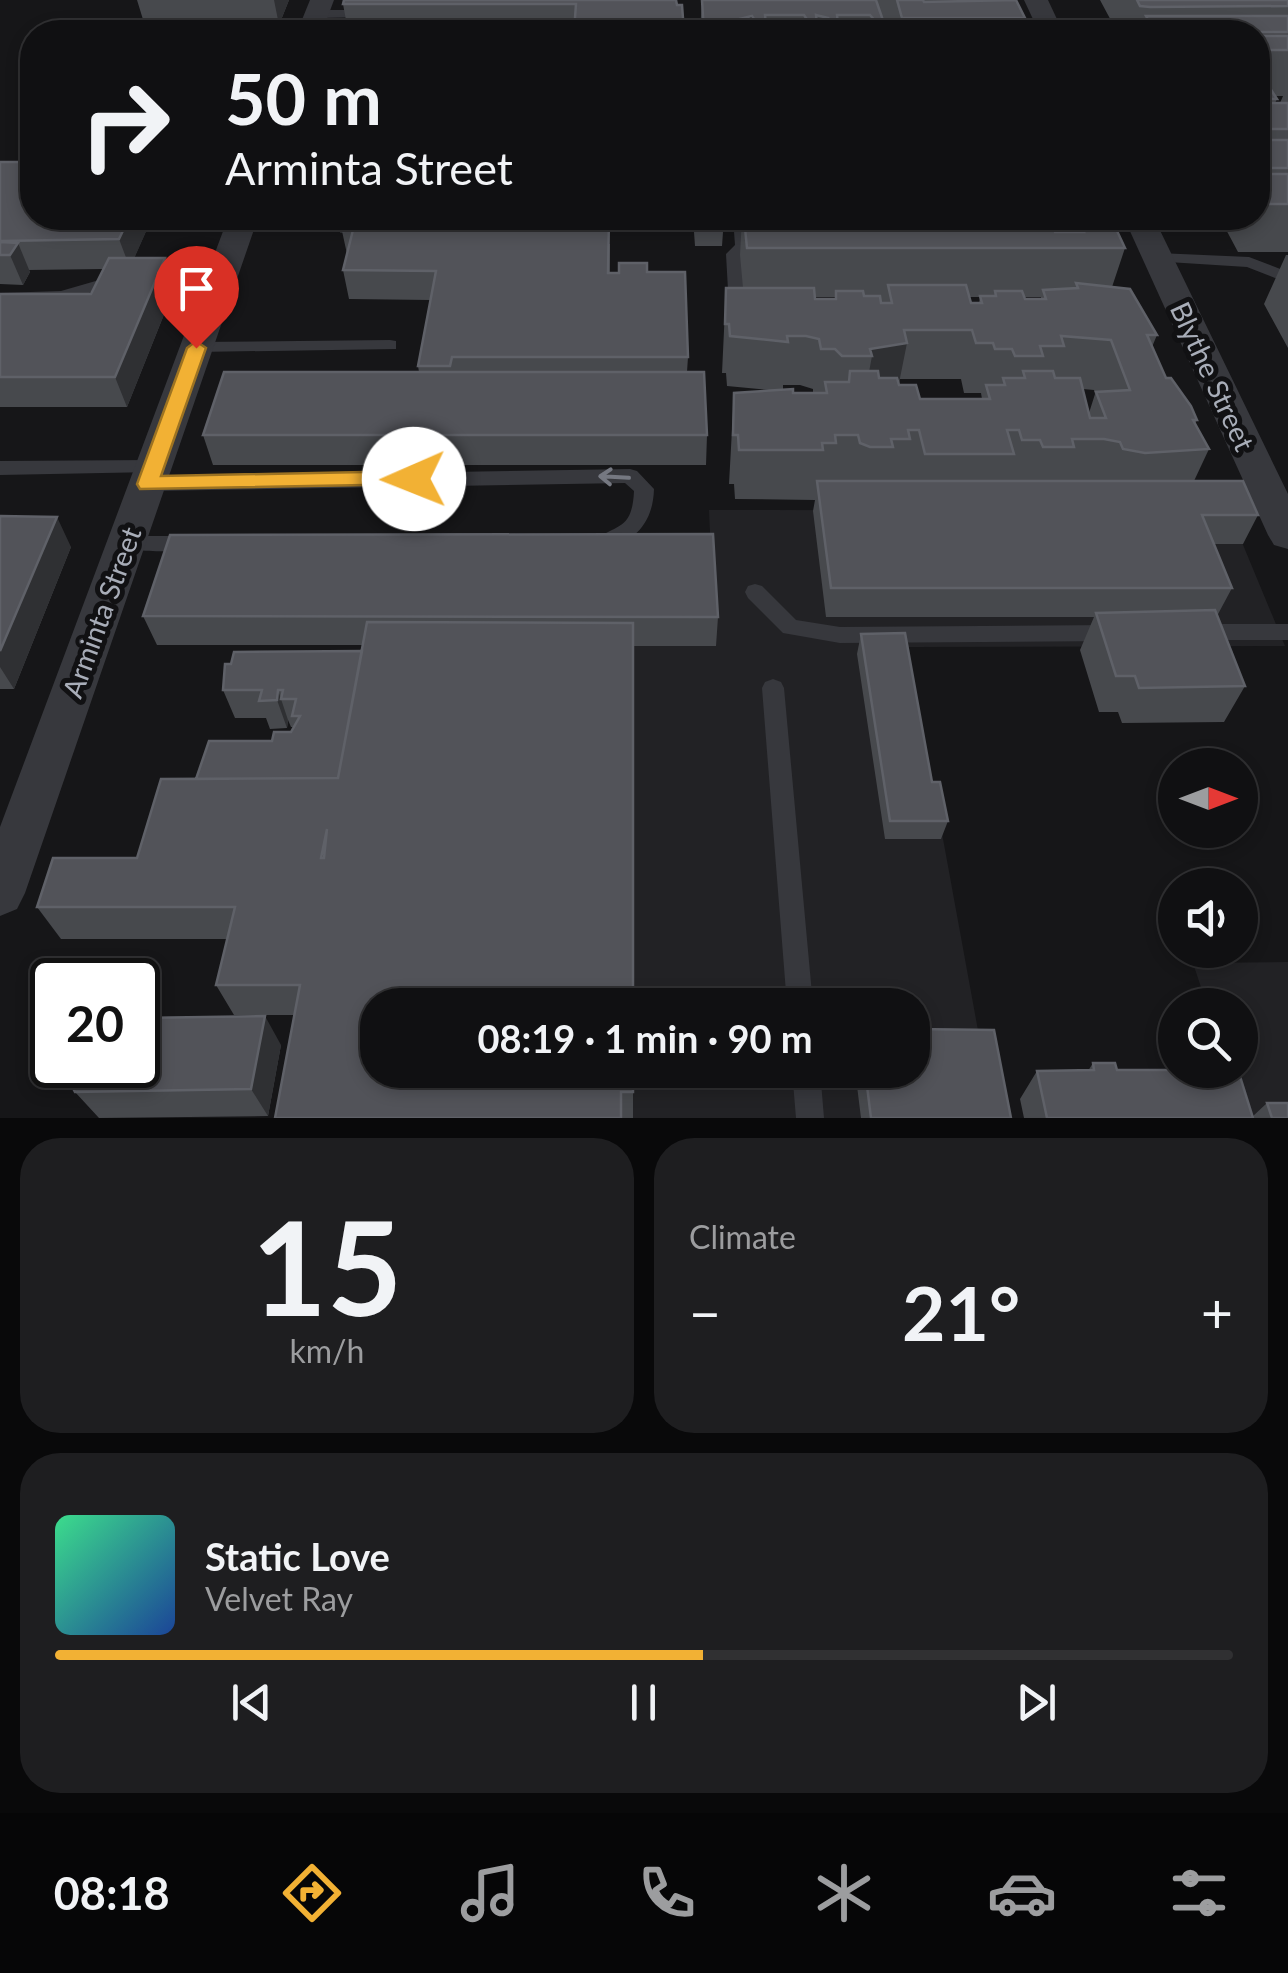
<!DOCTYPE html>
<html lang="en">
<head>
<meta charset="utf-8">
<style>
	:root { --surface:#101012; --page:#1e1e20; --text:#f1f3f6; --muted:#9c9d9f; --line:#303032; --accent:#f2b134 }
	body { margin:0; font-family:Lato,sans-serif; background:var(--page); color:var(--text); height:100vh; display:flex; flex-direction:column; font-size:38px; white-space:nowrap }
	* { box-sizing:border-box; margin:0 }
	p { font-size:32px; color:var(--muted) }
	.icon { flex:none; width:55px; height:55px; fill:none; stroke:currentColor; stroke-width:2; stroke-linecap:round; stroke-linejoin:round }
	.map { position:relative; height:1118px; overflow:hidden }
	.details { display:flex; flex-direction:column; gap:20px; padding:20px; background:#09090a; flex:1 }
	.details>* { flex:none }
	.banner { position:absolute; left:20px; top:20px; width:1250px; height:210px; border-radius:40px; box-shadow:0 5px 15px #0003,0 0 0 2px var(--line); background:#101012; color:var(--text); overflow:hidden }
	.needle { width:65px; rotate:90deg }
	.buttons { position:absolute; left:1158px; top:748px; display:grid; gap:20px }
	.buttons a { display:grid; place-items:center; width:100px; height:100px; border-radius:50%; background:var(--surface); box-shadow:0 5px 15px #0003,0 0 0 2px var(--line); font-size:50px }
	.speed { position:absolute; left:30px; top:958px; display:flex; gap:20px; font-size:50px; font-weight:700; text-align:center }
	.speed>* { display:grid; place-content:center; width:130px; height:130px; border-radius:50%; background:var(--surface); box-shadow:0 5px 15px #0003,0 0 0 2px var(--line); line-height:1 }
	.speed .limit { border:5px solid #111; border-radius:15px; background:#fff; color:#111 }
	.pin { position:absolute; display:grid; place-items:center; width:85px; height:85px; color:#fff; margin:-102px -42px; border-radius:50% 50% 50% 0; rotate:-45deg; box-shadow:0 0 10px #0007 }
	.pin .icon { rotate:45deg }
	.me { position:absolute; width:110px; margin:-55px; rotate:269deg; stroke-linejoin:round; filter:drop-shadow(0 0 8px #0008) }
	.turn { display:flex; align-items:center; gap:35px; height:210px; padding:0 40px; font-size:45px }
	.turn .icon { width:130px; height:130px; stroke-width:2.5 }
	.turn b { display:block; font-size:70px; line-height:85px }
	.big { font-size:75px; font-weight:700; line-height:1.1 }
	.details .tile { flex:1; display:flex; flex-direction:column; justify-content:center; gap:15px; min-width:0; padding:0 35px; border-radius:40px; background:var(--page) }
	.details .dial { align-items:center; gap:0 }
	.dial b { font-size:130px; line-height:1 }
	.song { display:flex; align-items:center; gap:30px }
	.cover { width:120px; height:120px; border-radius:15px; background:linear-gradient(135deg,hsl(150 70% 55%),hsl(220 70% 35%)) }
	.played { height:10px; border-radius:5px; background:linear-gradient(90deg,var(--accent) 55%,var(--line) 55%) }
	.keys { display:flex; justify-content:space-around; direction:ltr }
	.heat { display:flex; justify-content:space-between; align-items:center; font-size:55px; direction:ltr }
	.details .tiles { flex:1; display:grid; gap:20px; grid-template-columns:1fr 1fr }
	.tile:last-child { grid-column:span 2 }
	.trip { position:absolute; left:360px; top:988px; width:570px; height:100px; border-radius:40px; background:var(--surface); box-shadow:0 5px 15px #0003,0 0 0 2px var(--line); font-weight:700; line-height:100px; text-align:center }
	.dock { display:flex; height:160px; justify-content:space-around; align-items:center; background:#060607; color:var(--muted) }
	.dock .icon { width:70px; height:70px }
	.dock .active { color:var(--accent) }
	.dock b { font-size:45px; color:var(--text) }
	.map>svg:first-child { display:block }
	.built { fill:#222225 }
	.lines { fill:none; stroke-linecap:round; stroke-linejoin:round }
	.service { fill:#37383d; fill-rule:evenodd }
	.minor { fill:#37383d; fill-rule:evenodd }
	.wall { fill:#47494d; fill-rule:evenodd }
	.shaded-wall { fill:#2f3033 }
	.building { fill:#525359; stroke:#5f6168; stroke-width:2.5; fill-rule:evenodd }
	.oneway { stroke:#757881 }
	.route { fill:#f2b134; stroke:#9d7322; stroke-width:2.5 }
	.labels { text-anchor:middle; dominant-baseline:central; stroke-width:10; stroke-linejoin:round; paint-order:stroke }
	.street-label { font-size:28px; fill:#a8adb8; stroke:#111113 }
</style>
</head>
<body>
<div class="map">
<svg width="1288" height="1118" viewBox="0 0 1288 1118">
	<rect width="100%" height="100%" fill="#161618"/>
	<path class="built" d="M709,510L1229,511L1285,646L908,647L994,1118H633V1070H912V1005H633L634,646H715Z
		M1288,962V1118H1243L1227,1070H1240V1005H1207L1193,963Z"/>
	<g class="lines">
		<path class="service" d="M370,10L376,14L374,17L317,18L311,14L317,10Z
			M32,63V82L18,74Z
			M733,218H747L750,241H766L774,246L766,251H747L742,255L744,290L736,295L728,290L726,254L735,245Z
			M1158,253L1249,257L1288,272V283L1247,267L1152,261L1150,258Z
			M222,272L230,277L228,280L149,283L141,278L149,273Z
			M120,274L126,276V282L62,301L0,303V293L61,291Z
			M390,340L396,341V349L197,352L189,347L197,342Z
			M154,460L163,466L154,472L0,475V461Z
			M630,469L637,471L654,489C653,523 635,542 603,550L596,548L593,543C614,522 632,534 634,491L625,483L147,491L138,484L147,477Z
			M126,536H194L204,543C193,554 127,554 116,543Z
			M755,584L762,586L796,620L840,627L1113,625L1120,627L1124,633L1120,639L1113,641L840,643L783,633L748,598L745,592L748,586Z
			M1197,624H1288V640H1197L1190,638L1186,632L1190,626Z
			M773,679L781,682L784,688L813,1005H787L762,688L765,682Z
			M792,1070H820L824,1118H796Z"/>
		<path class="minor" d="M310,0H334L322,32H297Z
			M1024,0H1048L1063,32H1039Z
			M228,218H258L25,893L17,909L0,916V827Z
			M1124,218H1154L1288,494V549L1274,545L1268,535Z"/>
	</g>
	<path class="wall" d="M137,0H289L279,25L145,26Z
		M676,0L574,31H348L343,4Z
		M702,0H1016L1025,18L1023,24L1033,32H700ZM752,16L756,22H727Z
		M1100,0H1288V252H1238L1222,222L1224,218H1258V32H1120L1121,28H1115ZM1275,96H1283L1280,103H1275L1277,99Z
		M0,162L32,218H152L134,258L175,287L127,407H0V294H91L103,269L29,270L30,272L23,285L0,284Z
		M283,218H326L324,225H284Z
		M693,218H724L722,246H695Z
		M742,218H1111L1125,248L1112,287L1157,335L1152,347L1166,378L1197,420L1195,424L1209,449L1194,481L1258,515L1243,544H1214L1232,588L1217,616L1245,686L1224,722L1122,723L1118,712H1099L1080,650L1094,617H826L813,511L815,500L735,499L734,484H729L734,393L770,390L727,386L726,373H722L726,288H743L740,255ZM815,297H835V299H815ZM970,297H980L979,303H971ZM1024,297H1041V299H1025ZM900,379H961L964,393H981L982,399H920L899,385ZM783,385H800L813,389V393H793L783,389ZM1083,389L1094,390L1095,394L1089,413Z
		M342,231L610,244V273L647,272L688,357L687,372L707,435L706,465H213L203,435L419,372L418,366L430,300L349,299L343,270L347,254Z
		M1286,255H1288V348L1264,304Z
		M0,516L71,547L14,689H0Z
		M143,616L718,617L716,646H633V1118H275L294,1015H234L216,985L227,939H61L37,907L137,858L196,779L291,732L294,727H291L288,720L287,728L270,729L266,718H235L223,690L362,651L363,645H157Z
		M861,634L932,782L948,821L941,839H885L857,654Z
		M281,1045L268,1116L99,1118L75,1092Z
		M1093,1063L1252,1117L1267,1103L1288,1118H1024L1020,1099L1037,1071H1088Z
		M855,1070H912L1011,1118H861Z"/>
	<path class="shaded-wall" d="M274,0H289L279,25Z
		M129,218H152L130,268L119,239Z
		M18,243L30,272L23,285L10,255Z
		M165,258L175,287L127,407L115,377Z
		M907,343L897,393L864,399L872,356L870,349Z
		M57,517L71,547L14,689L0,667V651Z
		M278,690L288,720L287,728L277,700Z
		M265,1016L281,1045L268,1116L251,1089Z"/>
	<path class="building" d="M344,0H676L677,5H682L684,32H574L576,4H343Z
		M702,0H876L887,32H704ZM765,15H804L808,21L766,24ZM816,15L828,18L826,24H817ZM837,15H870L876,22L838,24ZM752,16L756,22H727Z
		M897,0H923L924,2L1016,0L1025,18H902Z
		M1137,0H1288V6L1150,7L1140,6Z
		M1146,16H1288V32H1155Z
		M923,24H1029L1033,32H926Z
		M1258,36H1288V50H1262L1258,44Z
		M1258,74H1261L1277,99H1258Z
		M1258,103H1288V129H1258Z
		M1258,140H1288V168H1258Z
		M0,162H32V218H129L119,239L0,241Z
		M1258,174H1288V204H1258Z
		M346,218H609L608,273H619V263H647V272H685L688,357H452L450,366H418L436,271L343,270L353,230L342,231Z
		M744,218H941L944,227H1020L1016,218H1049L1055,232H1084L1078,218H1111L1125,248H747Z
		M0,242L18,243L10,255H0Z
		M109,258H165L115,377H0V294H91Z
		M1076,283L1130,289L1157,335H1147L1166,378H1171L1191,406L1197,420H1193L1209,449L1145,453L1123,449L1120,442L1104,439H1072L1074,447H1043L1040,440H1022L1019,430H1007L1014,454H925L919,430H908L910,439H891L893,447H870L860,443L858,435H835L836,443H822L823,450H739L738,435H733L734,393L793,389V393H827L825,382H849L850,371H878L879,378H897L899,385H916L920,399H990L986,385H1005L1003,378H1025L1023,371H1053L1055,378H1080L1090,418H1106L1096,392L1130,390L1111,340L1061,336L1064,346H1040L1043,356H1015L1012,349H995L993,343H976L972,330H904L907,343L870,349L872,356H842L835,349H821L819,339L806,336H787L788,342L730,336L729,324H725L726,288H814L815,299H836V291H863L864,296H880L881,303H892L888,285H966L971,303H982L980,296H996L995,291H1022L1025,299H1046L1043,290L1078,288Z
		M224,372H704L707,435H203Z
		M817,481H1243L1258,515H1202L1232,588H831Z
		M0,516L57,517L0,651Z
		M713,534L718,617L143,616L170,535Z
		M1215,610L1245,686L1139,688L1135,676H1116L1096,613Z
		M367,622L633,623V1005H378V1070H633V1092H621V1118H275L300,985H216L235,907H37L53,858H137L161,779L338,778ZM327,829L324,858H321Z
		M905,633L932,782H940L948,821H890L861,634Z
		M362,651L338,778L196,779L209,741H272L274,732H291L300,716H292L296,699H281L283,690H278L277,700L259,701L262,690H223L225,664H231L234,652Z
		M265,1016L251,1089L75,1092L61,1065H138V1018Z
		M912,1029L994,1030L1011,1118H871L865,1070H912Z
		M1093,1063H1115L1117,1070H1238L1253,1118H1047L1037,1071L1094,1070Z
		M1267,1103H1288V1118H1272Z"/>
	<defs><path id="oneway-shaft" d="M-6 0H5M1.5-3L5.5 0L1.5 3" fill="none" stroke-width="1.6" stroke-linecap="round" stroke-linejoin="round" transform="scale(2.5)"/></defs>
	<use class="oneway" href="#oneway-shaft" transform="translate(614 477) rotate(-177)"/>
	<path class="route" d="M196,341L206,348L161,476L414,471L424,479L421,484L140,489L137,484L187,348Z"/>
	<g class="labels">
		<g class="street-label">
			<text transform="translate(1213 376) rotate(65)">Blythe Street</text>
			<text transform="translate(101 612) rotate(-70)">Arminta Street</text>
		</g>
	</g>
</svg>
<div class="buttons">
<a><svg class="needle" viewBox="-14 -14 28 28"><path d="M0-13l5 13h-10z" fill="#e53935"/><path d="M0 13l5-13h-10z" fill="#9c9d9f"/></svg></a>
<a><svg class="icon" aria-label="sound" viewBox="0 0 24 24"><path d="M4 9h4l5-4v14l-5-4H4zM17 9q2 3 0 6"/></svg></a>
<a><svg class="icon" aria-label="search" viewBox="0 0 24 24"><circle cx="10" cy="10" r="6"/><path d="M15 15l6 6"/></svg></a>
</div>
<div class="speed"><div class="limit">20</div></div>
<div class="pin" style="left:196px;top:348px;background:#d93025"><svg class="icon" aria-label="arrive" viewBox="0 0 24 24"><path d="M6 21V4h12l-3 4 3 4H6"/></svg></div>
<svg class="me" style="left:414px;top:479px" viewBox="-20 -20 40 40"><circle r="19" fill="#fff"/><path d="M0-13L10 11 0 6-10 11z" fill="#f2b134"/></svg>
<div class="trip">08:19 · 1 min · 90 m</div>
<div class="banner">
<div class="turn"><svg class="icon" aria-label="right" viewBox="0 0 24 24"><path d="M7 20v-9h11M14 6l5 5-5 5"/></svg><div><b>50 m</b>Arminta Street</div></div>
</div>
</div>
<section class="details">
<div class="tiles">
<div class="tile dial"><b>15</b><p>km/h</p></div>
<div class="tile"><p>Climate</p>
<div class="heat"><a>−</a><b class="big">21°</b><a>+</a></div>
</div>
<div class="tile">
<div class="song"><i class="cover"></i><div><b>Static Love</b><p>Velvet Ray</p></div></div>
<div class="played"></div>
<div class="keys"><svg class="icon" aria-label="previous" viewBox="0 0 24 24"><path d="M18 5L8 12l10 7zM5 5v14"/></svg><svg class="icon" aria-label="pause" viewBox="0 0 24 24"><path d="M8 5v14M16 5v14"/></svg><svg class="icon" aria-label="next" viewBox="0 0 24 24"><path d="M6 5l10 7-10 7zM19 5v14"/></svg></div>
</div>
</div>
</section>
<nav class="dock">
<b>08:18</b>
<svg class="icon active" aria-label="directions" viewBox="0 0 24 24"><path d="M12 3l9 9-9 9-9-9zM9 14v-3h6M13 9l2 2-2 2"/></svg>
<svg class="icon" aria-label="music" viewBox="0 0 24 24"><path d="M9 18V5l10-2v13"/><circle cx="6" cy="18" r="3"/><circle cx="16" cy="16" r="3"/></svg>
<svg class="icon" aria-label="phone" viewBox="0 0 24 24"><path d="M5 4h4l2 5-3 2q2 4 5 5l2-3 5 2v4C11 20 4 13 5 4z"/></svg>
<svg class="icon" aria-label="climate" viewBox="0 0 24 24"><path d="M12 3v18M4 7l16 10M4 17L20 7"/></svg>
<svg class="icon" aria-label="car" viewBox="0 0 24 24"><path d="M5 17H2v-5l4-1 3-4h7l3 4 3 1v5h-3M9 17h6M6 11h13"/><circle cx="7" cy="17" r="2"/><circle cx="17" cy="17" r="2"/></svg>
<svg class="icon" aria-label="filters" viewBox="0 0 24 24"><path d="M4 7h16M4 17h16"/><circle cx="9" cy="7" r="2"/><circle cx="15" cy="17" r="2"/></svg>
</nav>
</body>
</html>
